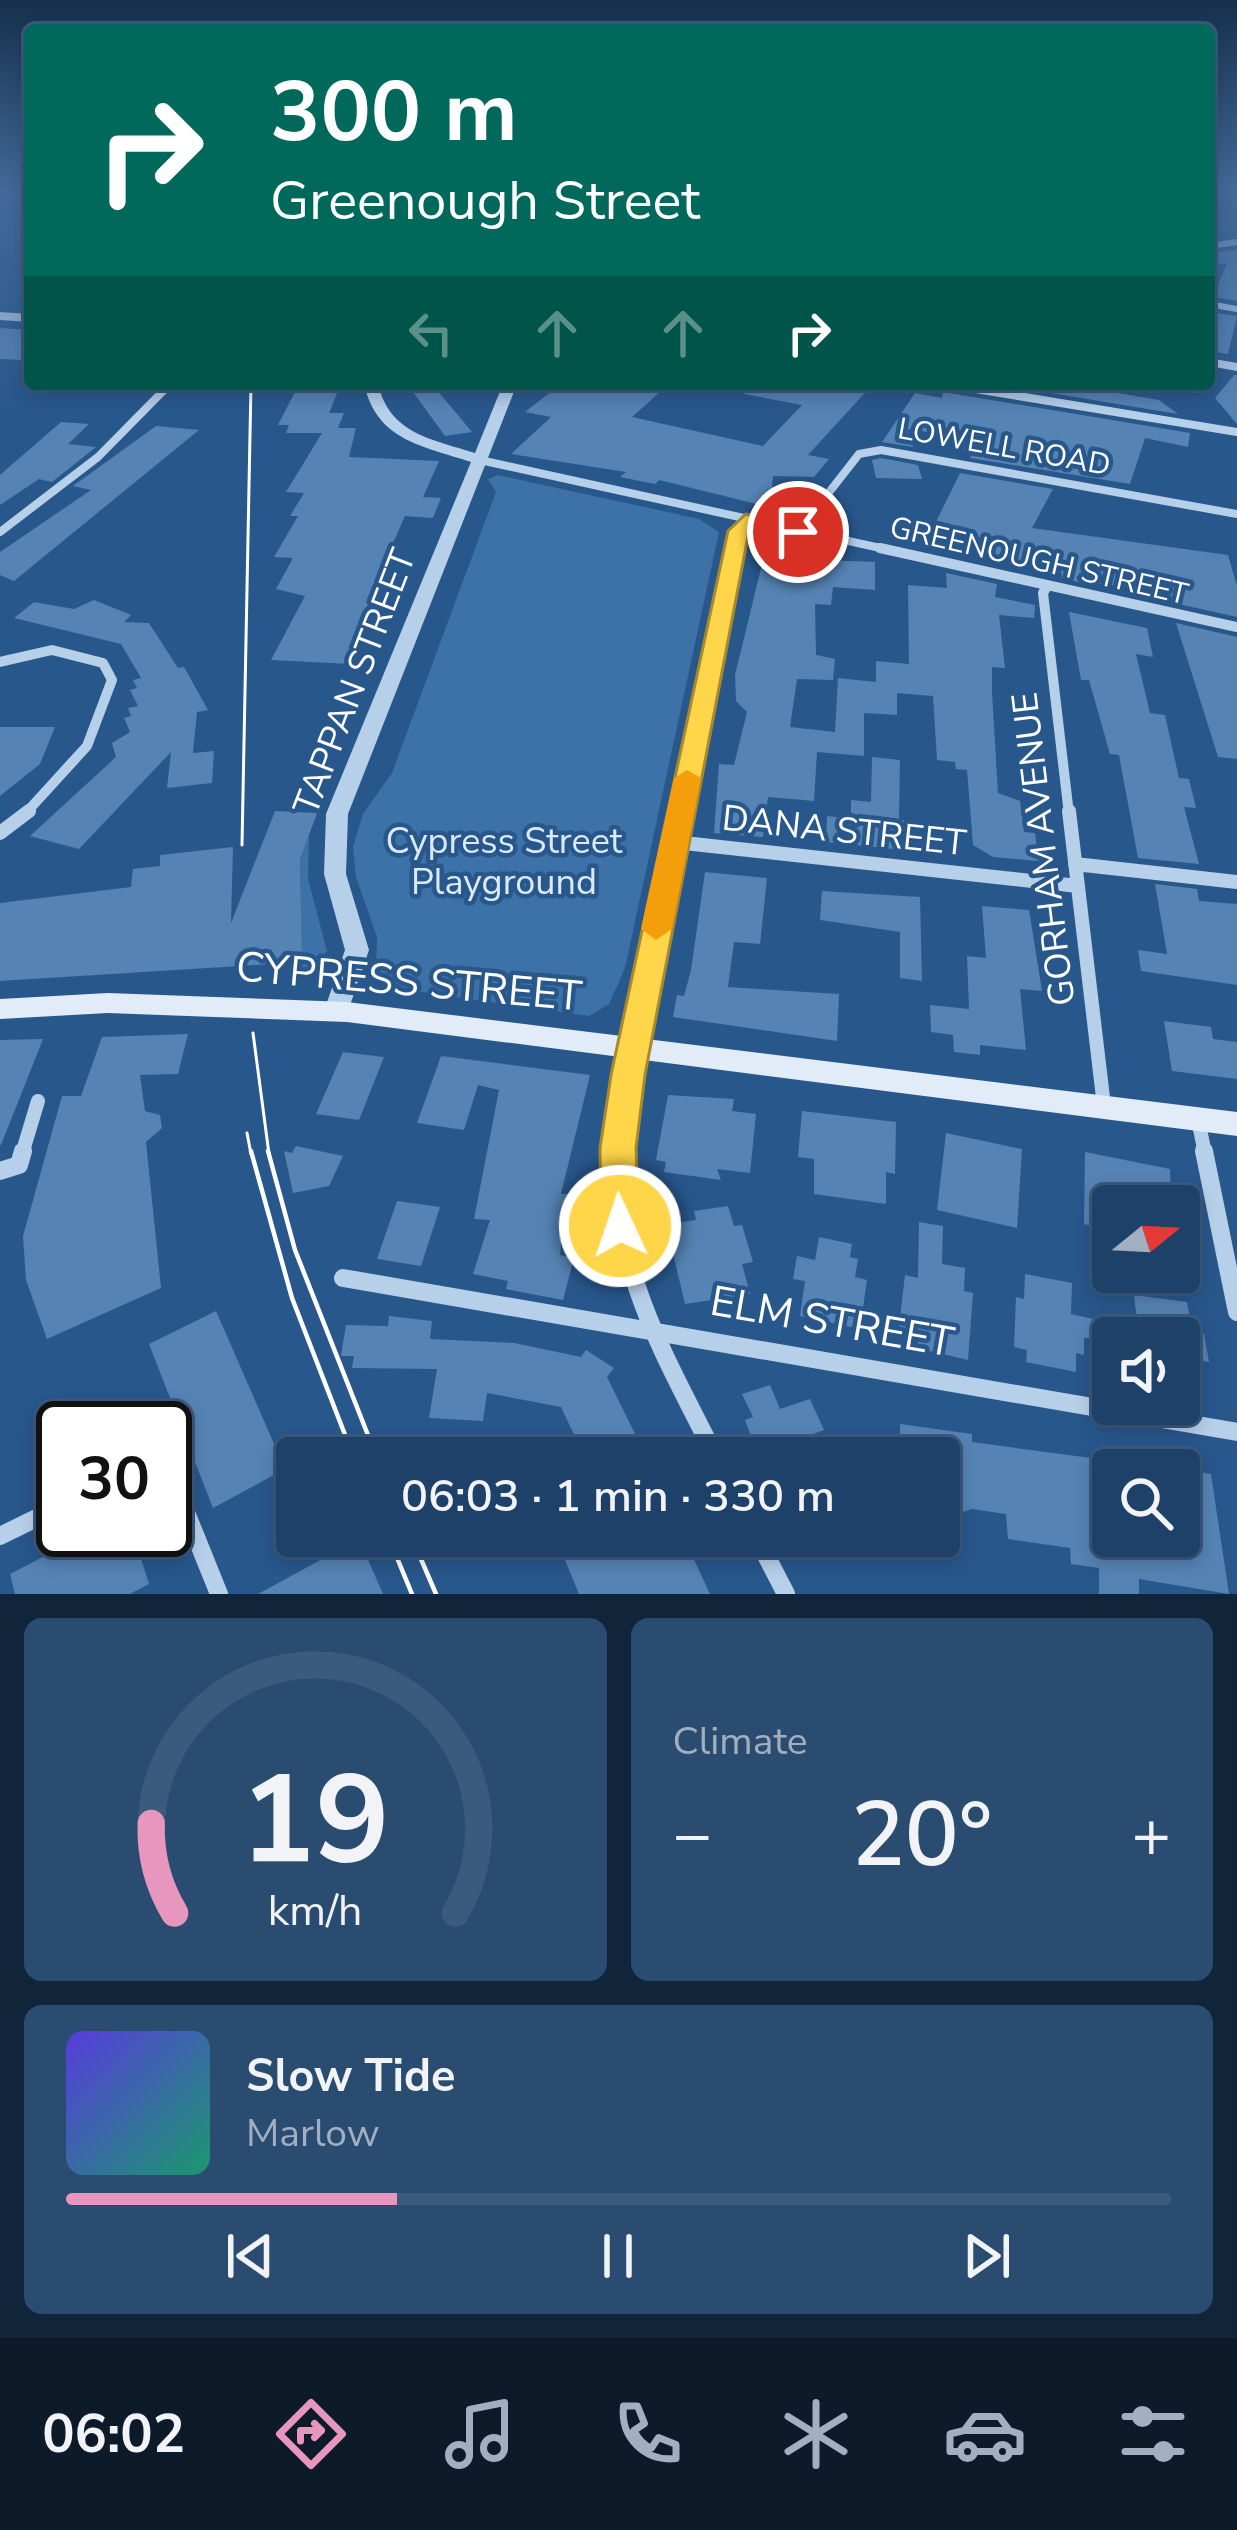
<!DOCTYPE html>
<html lang="en">
<head>
<meta charset="utf-8">
<style>
	:root { --surface:#1e4169; --page:#2b4c71; --text:#f1f3f6; --muted:#a1afc0; --line:#3c5a7d; --accent:#e797bd }
	body { margin:0; font-family:"Nunito Sans",sans-serif; background:var(--page); color:var(--text); height:100vh; display:flex; flex-direction:column; font-size:45px; white-space:nowrap }
	* { box-sizing:border-box; margin:0 }
	p { font-size:39px; color:var(--muted) }
	.icon { flex:none; width:66px; height:66px; fill:none; stroke:currentColor; stroke-width:2; stroke-linecap:round; stroke-linejoin:round }
	.map { position:relative; height:1594px; overflow:hidden }
	.sheet { display:flex; flex-direction:column; gap:24px; padding:24px; background:#10243a; flex:1 }
	.sheet>* { flex:none }
	.guide { position:absolute; left:24px; top:24px; width:1191px; height:366px; border-radius:12px; box-shadow:0 6px 18px #0003,0 0 0 3px var(--line); background:#00695c; color:#fff; overflow:hidden }
	.needle { width:78px; rotate:72deg }
	.tools { position:absolute; left:1092px; top:1185px; display:grid; gap:24px }
	.tools a { display:grid; place-items:center; width:108px; height:108px; border-radius:12px; background:var(--surface); box-shadow:0 6px 18px #0003,0 0 0 3px var(--line); font-size:60px }
	.speed { position:absolute; left:36px; top:1401px; display:flex; gap:24px; font-size:60px; font-weight:700; text-align:center }
	.speed>* { display:grid; place-content:center; width:156px; height:156px; border-radius:50%; background:var(--surface); box-shadow:0 6px 18px #0003,0 0 0 3px var(--line); line-height:1 }
	.speed .limit { border:6px solid #111; border-radius:18px; background:#fff; color:#111 }
	.pin { position:absolute; display:grid; place-items:center; width:102px; height:102px; color:#fff; margin:-51px; border:6px solid #fff; border-radius:50%; box-shadow:0 3px 12px #0007 }
	.me { position:absolute; width:132px; margin:-66px; rotate:357deg; stroke-linejoin:round; filter:drop-shadow(0 0 9px #0008) }
	.turn { display:flex; align-items:center; gap:42px; height:252px; padding:0 48px; font-size:54px }
	.turn .icon { width:156px; height:156px; stroke-width:2.5 }
	.turn b { display:block; font-size:84px; line-height:102px }
	.lanes { display:flex; align-items:center; height:114px; padding:0 48px; background:#0003; justify-content:center; gap:60px; direction:ltr }
	.lanes .off { opacity:.35 }
	.big { font-size:90px; font-weight:600; line-height:1.1 }
	.sheet .tile { flex:1; display:flex; flex-direction:column; justify-content:center; gap:18px; min-width:0; padding:0 42px; border-radius:18px; background:var(--page) }
	.sheet .dial { align-items:center; gap:0 }
	.dial svg { height:312px; overflow:visible; fill:none; stroke:var(--line); stroke-width:7; stroke-linecap:round; text-anchor:middle }
	.dial text { fill:var(--text); stroke:none }
	.song { display:flex; align-items:center; gap:36px }
	.cover { width:144px; height:144px; border-radius:18px; background:linear-gradient(135deg,hsl(250 70% 55%),hsl(160 70% 35%)) }
	.played { height:12px; border-radius:6px; background:linear-gradient(90deg,var(--accent) 30%,var(--line) 30%) }
	.keys { display:flex; justify-content:space-around; direction:ltr }
	.heat { display:flex; justify-content:space-between; align-items:center; font-size:66px; direction:ltr }
	.sheet .tiles { flex:1; display:grid; gap:24px; grid-template-columns:1fr 1fr }
	.tile:last-child { grid-column:span 2 }
	.trip { position:absolute; left:276px; top:1437px; width:684px; height:120px; border-radius:12px; background:var(--surface); box-shadow:0 6px 18px #0003,0 0 0 3px var(--line); font-weight:600; line-height:120px; text-align:center }
	.dock { display:flex; height:192px; justify-content:space-around; align-items:center; background:#0c1a2a; color:var(--muted) }
	.dock .icon { width:84px; height:84px }
	.dock .active { color:var(--accent) }
	.dock b { font-size:54px; color:var(--text) }
	.map>svg:first-child { display:block }
	.green { fill:#3c72a8 }
	.building { fill:#5583b4 }
	.lines { fill:none; stroke-linecap:round; stroke-linejoin:round }
	.minor-far4 { stroke:#b7d0ea; stroke-width:6 }
	.minor-far3 { stroke:#b7d0ea; stroke-width:8 }
	.minor-far2 { stroke:#b7d0ea; stroke-width:10 }
	.minor-far1 { stroke:#b7d0ea; stroke-width:14 }
	.minor { stroke:#b7d0ea; stroke-width:18 }
	.tertiary { fill:#b7d0ea; fill-rule:evenodd }
	.secondary { fill:#e1ecf8; fill-rule:evenodd }
	.tram-far1 { stroke:#fff; stroke-width:3 }
	.tram { stroke:#fff; stroke-width:4.5 }
	.route { fill:#ffd54a; stroke:#a68a30; stroke-width:3 }
	.slow { fill:#f59e0b }
	.labels { text-anchor:middle; dominant-baseline:central; stroke-width:9; stroke-linejoin:round; paint-order:stroke }
	.far-street-label { font-size:30px; fill:#fff; stroke:#28578c }
	.street-label { font-size:36px; fill:#fff; stroke:#28578c }
	.park-label { font-size:36px; fill:#dbe9f8; stroke:#28578c }
	.near-street-label { font-size:42px; fill:#fff; stroke:#28578c }
</style>
</head>
<body>
<div class="map">
<svg width="1237" height="1594" viewBox="0 0 1237 1594">
	<rect width="100%" height="100%" fill="#28578c"/>
	<path class="green" d="M498,475L699,519L719,532L625,968L609,1004L589,1016L386,987L376,972L377,937L356,877L353,847L363,814L392,773L496,492L488,479Z
		M309,836L308,879L327,951L302,978L300,860Z"/>
	<path class="building" d="M1237,250V301L1213,297L1227,263L1209,265V253Z
		M1209,312L1237,316L1228,354L1209,351Z
		M0,328L30,330V350L20,360L0,359Z
		M1234,375H1237V424L1215,398Z
		M299,384L340,386L329,413H344L338,428H356L349,457L439,461L423,497L441,498L433,518L405,516L381,570L391,571L350,664L271,660L305,596L276,589L293,558L274,557L298,516H290L304,493L286,492L322,433H286L289,425H278Z
		M561,384H669L632,417L763,446L802,405L744,394L745,384L834,390L839,384H873L808,455L829,459L814,477L773,476L772,487L800,493L785,511L659,480L655,484L620,477L626,472L511,454L551,417L525,412Z
		M996,384H1064L1141,397L1159,400L1178,414Z
		M437,390L472,432L445,436L413,392Z
		M943,392L1190,433L1188,447L1145,438L1130,484L970,458L974,452L963,450L970,438L907,429L913,447L882,442L915,393L942,398Z
		M61,422L89,424L68,444L96,447L52,482L39,479L0,505V475Z
		M156,426L199,430L14,581L0,575V552L91,490L73,486Z
		M881,458L918,465L922,479L876,478L872,460Z
		M960,473L1053,489L1032,528L1228,555L1237,586V617L1169,602L1161,576L1144,580L1146,588L1078,582L1062,578L1061,571L928,538Z
		M765,552L798,554L797,559L875,562V590L833,587L831,605L815,604L816,655L835,659L833,680L797,679L790,727L835,732L838,678L876,682V661L909,664L908,585L947,588L946,573L997,584L995,597L1035,605L1034,618L999,615L1005,668L992,667V693L998,793L1020,801L1024,832L1035,833L1039,861L993,857L973,845L967,770L956,769L955,762L937,760L933,696L897,693V715L864,713V756L817,752L814,801L768,797L763,837L714,833L719,764L734,765L747,712L736,701L735,675Z
		M94,600L131,615L124,622L149,623L178,668L184,667L208,710L197,712L193,753L214,751L212,783L167,788L171,752L79,849L30,836L116,757L112,743L130,732L124,718L131,716L128,708L138,706L130,690L137,688L133,680L141,678L121,644L14,618L34,602L74,609Z
		M1069,612L1147,628L1153,657L1136,654L1150,713L1165,715L1179,778L1189,779L1196,808L1184,807L1199,864L1138,858L1119,755L1110,754L1089,680H1081Z
		M1176,623L1237,637V759L1218,757Z
		M0,727H55L40,764L0,796Z
		M872,757L900,760L899,820L922,822V852L826,842L827,816L851,819V800L871,802Z
		M275,811L317,813L300,860L302,962L0,981V903L131,887L133,869L160,866V855L233,847L231,923Z
		M705,872L767,878L760,944L734,942L728,987L839,994L837,1041L673,1017L677,995L684,996L691,970Z
		M1155,884L1197,889L1199,901L1237,904V985L1141,971L1138,950L1167,954Z
		M822,891L920,897L922,981L900,978V932L820,920Z
		M982,906L1029,910L1042,991L1020,989L1026,1050L980,1045V1055L954,1052L953,1035L931,1032L930,1005L969,1009L967,956L986,958Z
		M1164,1021L1211,1027L1213,1039L1237,1042V1079L1172,1071Z
		M188,1034L178,1074L140,1075L145,1111L160,1115L162,1128L146,1142L161,1288L47,1339L26,1280L23,1236L62,1096H81L102,1037Z
		M43,1039L1,1145H0V1040Z
		M343,1052L384,1057L359,1120L316,1114Z
		M441,1056L590,1075L561,1194H567L560,1255L574,1258L563,1300L506,1289L508,1281L473,1274L490,1220L474,1219L499,1090L478,1085L464,1130L417,1123Z
		M668,1095L734,1099L732,1111L756,1114L750,1173L717,1169L721,1180L664,1172L666,1162L656,1160Z
		M802,1111L896,1122L895,1174L886,1172V1204L814,1194V1159L798,1157Z
		M946,1133L1022,1149L1017,1228L937,1210Z
		M296,1146L343,1156L329,1186L293,1193L284,1151L292,1153Z
		M1085,1152L1170,1169L1171,1206H1113V1231L1084,1224Z
		M397,1201L440,1207L421,1266L377,1259Z
		M728,1206L734,1226L742,1225L753,1262L742,1264L750,1294L685,1304L666,1224L696,1220L694,1211Z
		M919,1222L943,1226L942,1264L965,1268L964,1291L973,1293L968,1360L917,1348L918,1339L898,1335L905,1275L918,1278Z
		M819,1237L852,1244L850,1257L858,1259L855,1277L867,1280L860,1329L800,1316L805,1281L793,1279L797,1256L815,1260Z
		M1025,1274L1072,1283L1071,1314L1119,1325L1118,1318L1137,1320L1134,1295L1187,1302L1192,1332L1204,1334L1209,1362L1179,1358V1338H1084V1355L1076,1353V1372L1026,1362L1027,1350L1014,1347L1016,1297L1024,1299Z
		M216,1311L285,1469L213,1508L149,1344Z
		M389,1316L432,1321L430,1339L514,1343L581,1357L586,1350L614,1368L607,1377L647,1458H585L561,1407L487,1393L483,1421L429,1418L437,1369L352,1368L354,1356H341L346,1325L388,1326Z
		M770,1385L780,1409L810,1399L824,1430L794,1441L802,1458H769L761,1438L753,1441L745,1420L753,1417L742,1394Z
		M900,1424L972,1434V1442L1113,1461V1536H1179V1469L1211,1474L1229,1594L1139,1579V1594H1099V1568L1071,1564L1070,1548L1008,1539L1006,1514L972,1509L939,1520V1458H900Z
		M62,1530H132L149,1584L130,1594H15L10,1574L66,1545Z
		M555,1536H683L710,1594H579Z
		M359,1539L383,1594H258Z"/>
	<g class="lines">
		<path class="minor-far4" d="M1209,246L1237,242
			M1209,304L1237,309"/>
		<path class="minor-far3" d="M945,384L1237,432
			M480,460L894,551
			M0,532L98,457L170,384
			M798,532L859,454L881,450L1237,514
			M735,551L746,520"/>
		<path class="minor-far2" d="M880,548L1237,627
			M1047,586L1043,593L1069,814
			M0,662L52,650L103,663L112,680L87,746L25,814
			M681,814L735,548"/>
		<path class="minor-far1" d="M1069,811L1104,1106
			M0,833L29,811
			M675,842L1078,886
			M1075,864L1237,882
			M1198,1119L1205,1154
			M22,1154L38,1101
			M621,1154L633,1046L681,811"/>
		<path class="minor" d="M621,1151C608,1266 667,1358 716,1458
			M1204,1151L1237,1312
			M0,1171L19,1165L23,1151
			M343,1278L1237,1432
			M165,1482L179,1495L219,1594
			M0,1536L63,1505
			M756,1536L786,1594"/>
		<path class="tertiary" d="M0,312L30,314V322L0,320Z
			M1209,358L1237,363V371L1209,366Z
			M364,384H378C390,434 431,439 475,453L503,384H517L348,814L346,874L369,950L348,1011L345,1017L336,1020L327,1017L324,1011L345,950L324,874L326,814L471,462C423,446 377,441 364,384Z"/>
		<path class="secondary" d="M108,993L347,1002L1237,1112V1136L347,1022L108,1013L0,1019V999Z"/>
		<path class="tram-far1" d="M242,845L251,384
			M253,1033L269,1154
			M247,1133L251,1154"/>
		<path class="tram" d="M251,1151L292,1298L354,1458
			M268,1151L295,1250L377,1458
			M388,1536L412,1594
			M411,1536L436,1594"/>
	</g>
	<linearGradient id="sky" x2="0" y2="1"><stop stop-color="#16304d"/><stop offset="0.46" stop-color="#426999"/><stop offset="1" stop-color="#426999" stop-opacity="0"/></linearGradient>
	<rect width="1237" height="414" fill="url(#sky)"/>
	<path class="route" d="M746,514L809,532L798,538L749,531L645,1075L636,1148L639,1226L633,1237L620,1241L607,1237L601,1226L600,1148L611,1075L728,531Z"/>
	<path class="slow" d="M687,770L701,778L672,929L656,940L641,929L674,778Z"/>
	<g class="labels">
		<g class="far-street-label">
			<text transform="translate(1004 447) rotate(10)">LOWELL ROAD</text>
			<text transform="translate(1039 561) rotate(13)">GREENOUGH STREET</text>
		</g>
		<g class="street-label">
			<text transform="translate(355 682) rotate(-69)">TAPPAN STREET</text>
			<text transform="translate(844 831) rotate(6)">DANA STREET</text>
			<text transform="translate(1044 849) rotate(-97)">GORHAM AVENUE</text>
		</g>
		<g class="park-label">
			<text x="504" y="841">Cypress Street<tspan x="504" dy="41">Playground</tspan></text>
		</g>
		<g class="near-street-label">
			<text transform="translate(409 982) rotate(5)">CYPRESS STREET</text>
			<text transform="translate(832 1322) rotate(10)">ELM STREET</text>
		</g>
	</g>
</svg>
<div class="tools">
<a><svg class="needle" viewBox="-14 -14 28 28"><path d="M0-13l5 13h-10z" fill="#e53935"/><path d="M0 13l5-13h-10z" fill="#a1afc0"/></svg></a>
<a><svg class="icon" aria-label="sound" viewBox="0 0 24 24"><path d="M4 9h4l5-4v14l-5-4H4zM17 9q2 3 0 6"/></svg></a>
<a><svg class="icon" aria-label="search" viewBox="0 0 24 24"><circle cx="10" cy="10" r="6"/><path d="M15 15l6 6"/></svg></a>
</div>
<div class="speed"><div class="limit">30</div></div>
<div class="pin" style="left:798px;top:532px;background:#d93025"><svg class="icon" aria-label="arrive" viewBox="0 0 24 24"><path d="M6 21V4h12l-3 4 3 4H6"/></svg></div>
<svg class="me" style="left:620px;top:1226px" viewBox="-20 -20 40 40"><circle r="17" fill="#ffd54a" stroke="#fff" stroke-width="3"/><path d="M0-11L8 9 0 5-8 9z" fill="#fff"/></svg>
<div class="trip">06:03 · 1 min · 330 m</div>
<div class="guide">
<div class="turn"><svg class="icon" aria-label="right" viewBox="0 0 24 24"><path d="M7 20v-9h11M14 6l5 5-5 5"/></svg><div><b>300 m</b>Greenough Street</div></div>
<div class="lanes"><svg class="icon off" aria-label="left" viewBox="0 0 24 24"><path d="M17 20v-9H6M10 6l-5 5 5 5"/></svg><svg class="icon off" aria-label="ahead" viewBox="0 0 24 24"><path d="M12 20V5M6 11l6-6 6 6"/></svg><svg class="icon off" aria-label="ahead" viewBox="0 0 24 24"><path d="M12 20V5M6 11l6-6 6 6"/></svg><svg class="icon" aria-label="right" viewBox="0 0 24 24"><path d="M7 20v-9h11M14 6l5 5-5 5"/></svg></div>
</div>
</div>
<section class="sheet">
<div class="tiles">
<div class="tile dial"><svg viewBox="0 0 100 80">
<path d="M14 69A42 42 0 1 1 86 69"/>
<path d="M14 69A42 42 0 0 1 8 46" stroke="#e797bd"/>
<text x="50" y="56" font-size="32" font-weight="700">19</text>
<text x="50" y="72" font-size="11">km/h</text>
</svg></div>
<div class="tile"><p>Climate</p>
<div class="heat"><a>−</a><b class="big">20°</b><a>+</a></div>
</div>
<div class="tile">
<div class="song"><i class="cover"></i><div><b>Slow Tide</b><p>Marlow</p></div></div>
<div class="played"></div>
<div class="keys"><svg class="icon" aria-label="previous" viewBox="0 0 24 24"><path d="M18 5L8 12l10 7zM5 5v14"/></svg><svg class="icon" aria-label="pause" viewBox="0 0 24 24"><path d="M8 5v14M16 5v14"/></svg><svg class="icon" aria-label="next" viewBox="0 0 24 24"><path d="M6 5l10 7-10 7zM19 5v14"/></svg></div>
</div>
</div>
</section>
<nav class="dock">
<b>06:02</b>
<svg class="icon active" aria-label="directions" viewBox="0 0 24 24"><path d="M12 3l9 9-9 9-9-9zM9 14v-3h6M13 9l2 2-2 2"/></svg>
<svg class="icon" aria-label="music" viewBox="0 0 24 24"><path d="M9 18V5l10-2v13"/><circle cx="6" cy="18" r="3"/><circle cx="16" cy="16" r="3"/></svg>
<svg class="icon" aria-label="phone" viewBox="0 0 24 24"><path d="M5 4h4l2 5-3 2q2 4 5 5l2-3 5 2v4C11 20 4 13 5 4z"/></svg>
<svg class="icon" aria-label="climate" viewBox="0 0 24 24"><path d="M12 3v18M4 7l16 10M4 17L20 7"/></svg>
<svg class="icon" aria-label="car" viewBox="0 0 24 24"><path d="M5 17H2v-5l4-1 3-4h7l3 4 3 1v5h-3M9 17h6M6 11h13"/><circle cx="7" cy="17" r="2"/><circle cx="17" cy="17" r="2"/></svg>
<svg class="icon" aria-label="filters" viewBox="0 0 24 24"><path d="M4 7h16M4 17h16"/><circle cx="9" cy="7" r="2"/><circle cx="15" cy="17" r="2"/></svg>
</nav>
</body>
</html>
